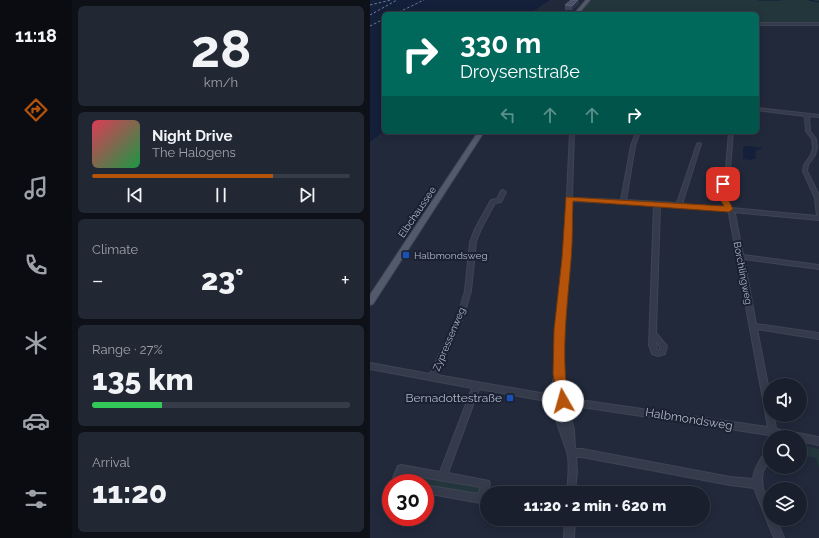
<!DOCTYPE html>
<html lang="en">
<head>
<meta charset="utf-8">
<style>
	:root { --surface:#191f2c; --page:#222734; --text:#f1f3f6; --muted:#9fa2a9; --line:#373d48; --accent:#b45309 }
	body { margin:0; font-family:Raleway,sans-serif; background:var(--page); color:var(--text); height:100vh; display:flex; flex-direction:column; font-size:15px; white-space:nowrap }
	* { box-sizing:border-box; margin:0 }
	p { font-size:13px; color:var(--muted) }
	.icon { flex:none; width:22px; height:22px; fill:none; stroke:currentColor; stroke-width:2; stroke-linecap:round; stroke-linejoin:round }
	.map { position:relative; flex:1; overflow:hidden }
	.details { display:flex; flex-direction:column; gap:6px; padding:6px; background:#0e1118; width:298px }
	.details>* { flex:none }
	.top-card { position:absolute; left:12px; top:12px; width:377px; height:122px; border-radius:6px; box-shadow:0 2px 10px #0003,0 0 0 1px var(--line); background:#00695c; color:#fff; overflow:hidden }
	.tools { position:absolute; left:393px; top:378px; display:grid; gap:8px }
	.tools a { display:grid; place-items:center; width:44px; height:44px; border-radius:50%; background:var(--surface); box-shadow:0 2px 10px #0003,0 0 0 1px var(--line); font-size:20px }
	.speed { position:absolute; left:12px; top:474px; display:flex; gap:8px; font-size:20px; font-weight:700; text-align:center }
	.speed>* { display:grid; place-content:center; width:52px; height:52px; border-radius:50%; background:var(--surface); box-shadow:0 2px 10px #0003,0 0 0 1px var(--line); line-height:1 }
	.speed .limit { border:6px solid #d22; background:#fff; color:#111 }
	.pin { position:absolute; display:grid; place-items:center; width:34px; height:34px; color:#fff; margin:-17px; border-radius:8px; box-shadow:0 2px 6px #0006 }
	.me { position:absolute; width:44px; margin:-22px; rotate:353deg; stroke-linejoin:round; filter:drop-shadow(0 0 3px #0008) }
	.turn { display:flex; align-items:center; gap:14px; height:84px; padding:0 12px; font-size:18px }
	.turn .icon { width:52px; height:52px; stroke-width:2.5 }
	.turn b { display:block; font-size:28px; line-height:34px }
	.lanes { display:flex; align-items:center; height:38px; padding:0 12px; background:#0003; justify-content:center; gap:20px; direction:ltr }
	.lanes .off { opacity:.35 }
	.big { font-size:30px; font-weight:800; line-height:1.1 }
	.details .widget { flex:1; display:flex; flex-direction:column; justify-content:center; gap:6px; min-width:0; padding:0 14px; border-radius:6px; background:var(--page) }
	.details .dial { align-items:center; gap:0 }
	.dial b { font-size:52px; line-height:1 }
	.song { display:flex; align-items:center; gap:12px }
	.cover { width:48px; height:48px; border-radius:6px; background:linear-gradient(135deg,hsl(350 70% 55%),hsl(140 70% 35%)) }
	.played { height:4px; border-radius:2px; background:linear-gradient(90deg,var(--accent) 70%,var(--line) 70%) }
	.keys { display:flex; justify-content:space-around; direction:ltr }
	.heat { display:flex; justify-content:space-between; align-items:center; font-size:22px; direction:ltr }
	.charge { height:6px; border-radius:3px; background:linear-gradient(90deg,#34c759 27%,var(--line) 0) }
	.trip { position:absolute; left:110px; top:486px; width:230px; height:40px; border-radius:20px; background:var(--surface); box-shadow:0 2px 10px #0003,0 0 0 1px var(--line); font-weight:800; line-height:40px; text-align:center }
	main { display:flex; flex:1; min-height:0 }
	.dock { display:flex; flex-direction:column; width:72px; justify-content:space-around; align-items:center; background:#0a0c12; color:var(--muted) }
	.dock .icon { width:28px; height:28px }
	.dock .active { color:var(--accent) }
	.dock b { font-size:18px; color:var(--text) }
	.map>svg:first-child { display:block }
	.green { fill:#23363c }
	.water { fill:#141f39 }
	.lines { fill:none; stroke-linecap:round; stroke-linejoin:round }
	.stream { stroke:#141f39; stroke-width:1 }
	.ferry { stroke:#677ba7; stroke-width:1; stroke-dasharray:2.5 2; stroke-linecap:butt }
	.minor-casing { stroke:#3e4554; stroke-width:2 }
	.major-casing { stroke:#3e4554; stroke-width:2 }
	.minor { fill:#353b4b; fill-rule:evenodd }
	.major { fill:#535a6b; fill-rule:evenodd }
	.wall { fill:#3c455a }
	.shaded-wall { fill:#2c3449 }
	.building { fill:#485166; stroke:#586175 }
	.route { fill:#b45309; stroke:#753606 }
	.transit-dot { fill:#1a4fb4; stroke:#1a2130; stroke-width:1.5 }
	.labels { text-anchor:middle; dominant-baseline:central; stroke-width:4; stroke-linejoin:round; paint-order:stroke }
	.street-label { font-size:10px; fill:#b0b6c7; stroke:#1a2130 }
	.poi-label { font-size:10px; fill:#b0b6c7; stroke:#1a2130; text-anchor:start }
	.near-poi-label { font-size:12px; fill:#b0b6c7; stroke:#1a2130; text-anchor:end }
	.near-street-label { font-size:12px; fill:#b0b6c7; stroke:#1a2130 }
</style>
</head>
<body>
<main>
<nav class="dock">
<b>11:18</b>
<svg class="icon active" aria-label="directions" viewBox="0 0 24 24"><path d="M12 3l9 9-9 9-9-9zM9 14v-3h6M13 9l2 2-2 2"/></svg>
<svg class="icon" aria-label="music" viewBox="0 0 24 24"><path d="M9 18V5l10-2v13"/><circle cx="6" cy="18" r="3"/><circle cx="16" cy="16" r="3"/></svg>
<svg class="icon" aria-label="phone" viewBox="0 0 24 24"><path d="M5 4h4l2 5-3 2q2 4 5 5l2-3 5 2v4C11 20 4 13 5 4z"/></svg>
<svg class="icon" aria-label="climate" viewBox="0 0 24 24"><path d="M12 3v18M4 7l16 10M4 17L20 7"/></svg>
<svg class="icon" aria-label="car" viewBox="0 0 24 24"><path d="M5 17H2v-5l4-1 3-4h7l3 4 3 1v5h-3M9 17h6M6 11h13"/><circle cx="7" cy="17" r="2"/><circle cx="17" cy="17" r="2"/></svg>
<svg class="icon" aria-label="filters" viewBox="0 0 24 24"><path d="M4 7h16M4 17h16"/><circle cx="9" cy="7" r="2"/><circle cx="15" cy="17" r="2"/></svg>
</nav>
<section class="details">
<div class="widget dial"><b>28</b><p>km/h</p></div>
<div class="widget">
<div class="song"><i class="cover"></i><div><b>Night Drive</b><p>The Halogens</p></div></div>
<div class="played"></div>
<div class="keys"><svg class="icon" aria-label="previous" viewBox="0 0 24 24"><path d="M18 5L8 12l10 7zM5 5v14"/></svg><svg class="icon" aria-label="pause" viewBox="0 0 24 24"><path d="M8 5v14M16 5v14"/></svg><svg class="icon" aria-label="next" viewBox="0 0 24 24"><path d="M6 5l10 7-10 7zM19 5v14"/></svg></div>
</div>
<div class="widget"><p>Climate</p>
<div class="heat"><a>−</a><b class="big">23°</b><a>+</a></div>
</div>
<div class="widget"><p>Range · 27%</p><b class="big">135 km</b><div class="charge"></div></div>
<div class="widget"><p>Arrival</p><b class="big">11:20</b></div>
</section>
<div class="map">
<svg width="449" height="538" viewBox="0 0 449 538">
	<rect width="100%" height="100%" fill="#21293b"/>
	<path class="green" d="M224,0H449V24L389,23L387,22V14H208L218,1Z
		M430,444L449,449V468L446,458L430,455Z
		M34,473L108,486L111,489L108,495L55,486V483H34L31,479Z"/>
	<path class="water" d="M0,0H180L159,14H14V131L0,142Z
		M379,146L392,148V149L386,150L385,156L387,158L381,160L373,159V147Z"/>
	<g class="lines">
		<path class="stream" d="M388,0H411
			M439,0L449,2"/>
		<path class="ferry" d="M0,5L21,0
			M25,14L54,0
			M0,15L27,0
			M0,26L14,19"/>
		<defs>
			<path id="minor" d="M387,23H449V25H387Z
				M387,108L449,115V117L439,116L440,131L446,139L447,148L445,155L438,165L437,171L449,195V220L363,212L365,214L373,255L449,265V269L374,259L386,324L449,333V339L387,329L400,395V415H404L406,429L449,437V445L430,441V437H400V439L399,435L198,405L204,430L205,449H212L360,477L383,479C384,470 391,454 400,450V461L393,471L392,478L393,489L400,505V519H406L414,538H404L384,488L360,485L212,457H206L207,472L205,493H197C198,478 201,459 195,446L186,420L182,402L109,389L78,473L119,481L120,484L114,502L111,503L55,493V485L108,494L111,487L33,474L29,483H21V484V483L28,466L31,465L70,472L102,388L0,369V363L60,374L88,315L95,291L100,242L105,229L121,200L127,199L131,191L133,190L136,192L131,202L125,203L111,229L106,242L101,291L94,315L67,375L182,395V385L185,374L186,330L194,258L200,132H204L202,198L251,200L261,146L266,132H270L265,146L256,200L307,203L327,144L329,143L331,144L313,201V204L356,208L352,201L351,184L356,169L359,132H363L360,169L355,184L358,201L361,208L447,216L445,198L433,171L434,165L441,155L443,148L442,139L436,131L435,116L387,110ZM202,201L284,205L279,345L282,354L288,356L295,354L297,346L286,333L290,205L358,211L359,214L398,427L196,398L193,374L192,330L200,258ZM286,341L290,347V350H287Z
				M195,519H205L204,538H194Z"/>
			<path id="major" d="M216,0H220L208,14H204Z
				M108,132H114L3,304L0,305V295Z"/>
		</defs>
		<use href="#minor" class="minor-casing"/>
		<use href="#major" class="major-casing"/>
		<use href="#minor" class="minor"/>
		<use href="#major" class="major"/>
	</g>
	<path class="wall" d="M209,4L202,10H195V5Z"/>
	<path class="shaded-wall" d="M209,0V4L202,10V6Z"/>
	<path class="building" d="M201,0H208L202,6L195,5Z"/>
	<path class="route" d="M353,181L357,184L359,201L363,209L359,212L203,201C202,221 203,240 201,260C197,310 191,351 198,401L197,405L193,406L189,405L183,374L184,330L192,258L196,197L354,206L351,201L349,184Z"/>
	<g class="transit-dot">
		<rect x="32" y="251" width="8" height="8" rx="2"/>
		<rect x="136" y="394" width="8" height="8" rx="2"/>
	</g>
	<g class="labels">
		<g class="street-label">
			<text transform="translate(47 212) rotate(-56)">Elbchaussee</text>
			<text transform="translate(373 273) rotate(79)">Borchlingweg</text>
			<text transform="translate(79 339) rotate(-67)">Zypressenweg</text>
		</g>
		<g class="poi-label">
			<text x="44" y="255">Halbmondsweg</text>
		</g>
		<g class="near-poi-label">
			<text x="132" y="398">Bernadottestraße</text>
		</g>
		<g class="near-street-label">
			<text transform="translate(319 419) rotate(9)">Halbmondsweg</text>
		</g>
	</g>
</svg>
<div class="tools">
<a><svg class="icon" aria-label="sound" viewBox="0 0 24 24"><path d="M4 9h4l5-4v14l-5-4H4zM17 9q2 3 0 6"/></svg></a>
<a><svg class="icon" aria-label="search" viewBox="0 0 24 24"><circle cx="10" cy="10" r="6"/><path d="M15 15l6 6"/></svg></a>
<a><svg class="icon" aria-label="layers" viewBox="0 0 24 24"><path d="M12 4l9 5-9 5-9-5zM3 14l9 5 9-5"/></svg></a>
</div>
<div class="speed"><div class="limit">30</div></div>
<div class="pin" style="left:353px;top:184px;background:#d93025"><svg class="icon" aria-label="arrive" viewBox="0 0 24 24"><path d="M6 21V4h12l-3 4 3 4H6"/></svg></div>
<svg class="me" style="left:193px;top:401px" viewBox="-20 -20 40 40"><circle r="19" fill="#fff"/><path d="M0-13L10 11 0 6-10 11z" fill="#b45309"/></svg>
<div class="trip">11:20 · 2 min · 620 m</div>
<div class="top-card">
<div class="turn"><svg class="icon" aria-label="right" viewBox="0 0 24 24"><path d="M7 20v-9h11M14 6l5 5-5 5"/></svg><div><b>330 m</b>Droysenstraße</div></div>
<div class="lanes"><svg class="icon off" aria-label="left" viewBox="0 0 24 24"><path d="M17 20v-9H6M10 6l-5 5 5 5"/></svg><svg class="icon off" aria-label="ahead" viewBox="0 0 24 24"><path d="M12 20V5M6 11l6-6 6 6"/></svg><svg class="icon off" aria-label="ahead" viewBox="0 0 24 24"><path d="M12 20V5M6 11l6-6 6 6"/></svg><svg class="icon" aria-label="right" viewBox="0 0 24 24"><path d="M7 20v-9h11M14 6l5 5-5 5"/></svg></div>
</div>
</div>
</main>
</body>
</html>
